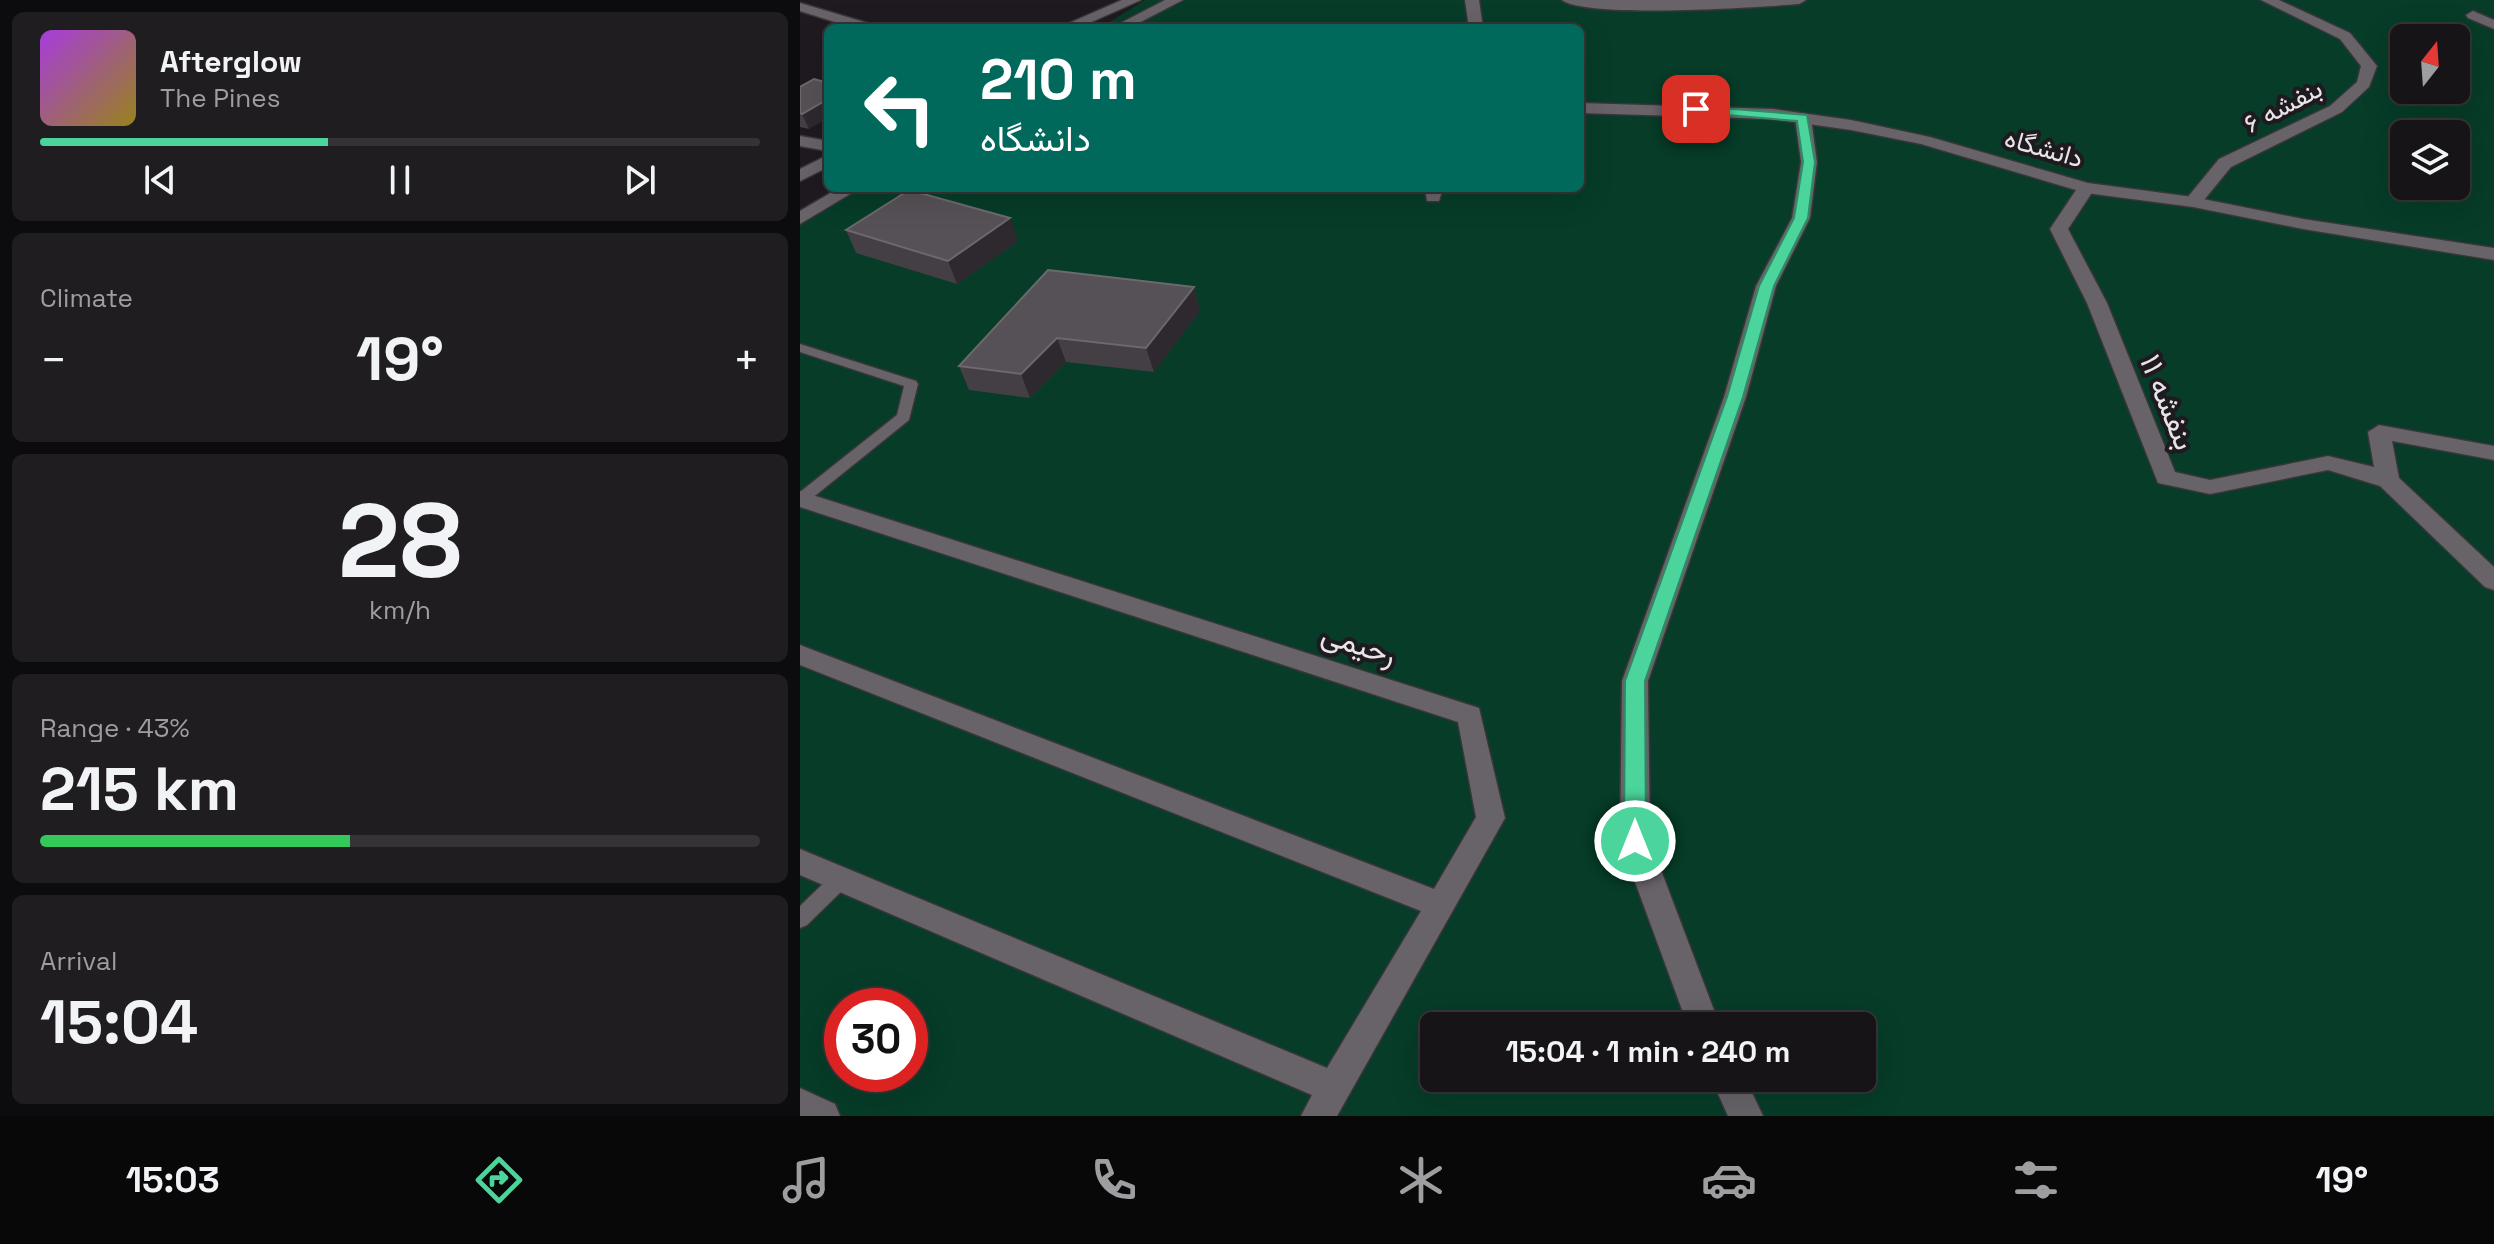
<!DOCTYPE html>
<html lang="en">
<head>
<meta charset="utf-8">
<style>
	:root { --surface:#161417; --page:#1f1d20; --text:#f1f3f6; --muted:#9e9ea1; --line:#353336; --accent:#4bd49c }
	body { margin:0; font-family:"Space Grotesk",Vazirmatn,sans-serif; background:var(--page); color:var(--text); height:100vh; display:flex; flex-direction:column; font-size:30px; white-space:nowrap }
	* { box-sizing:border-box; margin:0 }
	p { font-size:26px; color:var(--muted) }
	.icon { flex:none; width:44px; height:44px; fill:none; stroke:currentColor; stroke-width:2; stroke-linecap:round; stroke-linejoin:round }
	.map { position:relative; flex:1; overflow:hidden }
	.details { display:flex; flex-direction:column; gap:12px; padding:12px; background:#0c0b0d; width:800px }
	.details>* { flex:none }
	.guide { position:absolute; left:24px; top:24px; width:760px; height:168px; border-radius:12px; box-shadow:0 8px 32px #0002,0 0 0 2px var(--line); background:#00695c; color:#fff; overflow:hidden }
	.needle { width:52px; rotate:17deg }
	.tools { position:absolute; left:1590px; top:24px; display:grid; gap:16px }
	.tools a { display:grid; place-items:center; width:80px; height:80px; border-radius:12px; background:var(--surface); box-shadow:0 8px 32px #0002,0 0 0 2px var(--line); font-size:40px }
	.speed { position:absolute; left:24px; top:988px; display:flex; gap:16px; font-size:40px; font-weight:700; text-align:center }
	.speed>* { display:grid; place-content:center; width:104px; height:104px; border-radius:50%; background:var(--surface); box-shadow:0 8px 32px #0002,0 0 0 2px var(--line); line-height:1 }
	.speed .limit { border:12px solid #d22; background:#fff; color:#111 }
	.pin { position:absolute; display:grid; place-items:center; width:68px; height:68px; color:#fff; margin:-34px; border-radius:16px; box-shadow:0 4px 12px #0006 }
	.me { position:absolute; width:88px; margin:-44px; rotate:0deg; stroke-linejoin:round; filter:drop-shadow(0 0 6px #0008) }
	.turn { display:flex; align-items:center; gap:28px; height:168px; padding:0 24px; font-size:36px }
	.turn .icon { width:104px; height:104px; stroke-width:2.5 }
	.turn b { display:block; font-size:56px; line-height:68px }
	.big { font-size:60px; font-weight:700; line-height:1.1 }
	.details .widget { flex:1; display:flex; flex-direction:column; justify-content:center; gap:12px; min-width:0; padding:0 28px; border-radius:12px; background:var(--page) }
	.details .dial { align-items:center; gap:0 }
	.dial b { font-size:104px; line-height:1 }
	.song { display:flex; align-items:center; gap:24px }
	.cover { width:96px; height:96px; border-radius:12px; background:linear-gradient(135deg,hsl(280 70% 55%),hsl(50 70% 35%)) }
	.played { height:8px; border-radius:4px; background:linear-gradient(90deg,var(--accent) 40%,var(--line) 40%) }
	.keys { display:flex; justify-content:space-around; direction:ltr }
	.heat { display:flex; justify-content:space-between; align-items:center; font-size:44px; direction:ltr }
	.charge { height:12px; border-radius:6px; background:linear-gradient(90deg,#34c759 43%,var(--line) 0) }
	.trip { position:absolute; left:620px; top:1012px; width:456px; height:80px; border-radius:12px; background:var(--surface); box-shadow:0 8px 32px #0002,0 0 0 2px var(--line); font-weight:700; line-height:80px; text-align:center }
	.tab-bar { display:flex; height:128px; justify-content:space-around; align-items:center; background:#090809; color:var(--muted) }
	.tab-bar .icon { width:56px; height:56px }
	.tab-bar .on { color:var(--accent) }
	.tab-bar b { font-size:36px; color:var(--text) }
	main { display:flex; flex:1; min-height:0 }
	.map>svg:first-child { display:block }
	.green { fill:#063c28; fill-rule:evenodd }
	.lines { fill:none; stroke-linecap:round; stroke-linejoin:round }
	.lane-casing { stroke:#39363a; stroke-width:3 }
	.street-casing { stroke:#39363a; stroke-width:3 }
	.secondary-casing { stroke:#39363a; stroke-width:3 }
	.lane { fill:#676369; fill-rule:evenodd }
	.street { fill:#676369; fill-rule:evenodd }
	.secondary { fill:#676369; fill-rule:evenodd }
	.wall { fill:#433f44 }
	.shaded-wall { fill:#2d292e }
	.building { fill:#555156; stroke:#6c686d; stroke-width:2 }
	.route { fill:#4bd49c; stroke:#318a65; stroke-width:2 }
	.labels { text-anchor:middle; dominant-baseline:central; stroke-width:8; stroke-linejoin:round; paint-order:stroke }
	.far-street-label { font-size:26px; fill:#e8e5e9; stroke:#1e1a1f }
	.street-label { font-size:30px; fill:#e8e5e9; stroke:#1e1a1f }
</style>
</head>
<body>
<main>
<section class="details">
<div class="widget">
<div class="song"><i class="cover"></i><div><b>Afterglow</b><p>The Pines</p></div></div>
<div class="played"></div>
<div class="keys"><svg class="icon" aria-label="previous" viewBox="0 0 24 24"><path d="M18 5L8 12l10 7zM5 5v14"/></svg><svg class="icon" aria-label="pause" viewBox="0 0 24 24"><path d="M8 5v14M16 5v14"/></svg><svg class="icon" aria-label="next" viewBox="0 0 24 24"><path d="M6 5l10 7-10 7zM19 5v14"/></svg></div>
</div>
<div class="widget"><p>Climate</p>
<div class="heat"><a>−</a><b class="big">19°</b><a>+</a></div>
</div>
<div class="widget dial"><b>28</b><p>km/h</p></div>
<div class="widget"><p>Range · 43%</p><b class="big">215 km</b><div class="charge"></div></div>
<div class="widget"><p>Arrival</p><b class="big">15:04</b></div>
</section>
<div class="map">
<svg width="1694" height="1116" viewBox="0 0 1694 1116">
	<rect width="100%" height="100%" fill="#1e1a1f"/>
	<path class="green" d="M345,0H1694V1116H0V213L41,188H780V28H300ZM1604,38H1656V90H1604ZM1604,134H1656V186H1604ZM42,1006H110V1074H42ZM634,1026H1062V1078H634Z"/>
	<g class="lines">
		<defs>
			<path id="lane" d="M0,344L116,381L118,384L109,420L6,503L1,504L0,492L97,415L104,386L0,352Z
				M41,870L48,873L51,879L48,885L7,925L0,928V906L34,873Z"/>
			<path id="street" d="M665,0H679L683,28H669Z
				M762,0H1006L999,4C960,7 787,19 762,0Z
				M1461,0H1479L1550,33L1577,66L1569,87L1542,112L1431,167L1399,206H1387L1384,202L1387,198L1419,159L1530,106L1557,82L1561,66L1540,39Z
				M1673,11L1694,20V29L1668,18L1666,15Z
				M1003,113L1011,118L1017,162L1010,218L976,286L946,397L848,681L850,841L920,1026H888L820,841L822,681L924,397L956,286L992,218L1001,162L995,118Z
				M0,136L28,141V151L0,146Z
				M1286,183L1295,188L1268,229L1307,303L1375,472L1410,480L1528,456L1574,467L1568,432L1579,425L1694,446V460L1592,441L1599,478L1694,567V590L1685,587L1580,486L1528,470L1410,494L1358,483L1287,303L1250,229L1280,184Z
				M625,188H643L639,201H627Z
				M0,491L679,708L705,818L537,1116H501L512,1095L0,875V849L527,1068L621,911L0,665V645L634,889L676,817L658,722L0,507Z
				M911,1078H945L963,1116H928Z
				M0,1088L35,1104L40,1116H0Z"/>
			<path id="secondary" d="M322,0H341L278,28H258Z
				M365,0H383L329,28H311Z
				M0,3L74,25L76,28H54L0,11Z
				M780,103L973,109L1051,120L1130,137L1288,183L1393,197L1503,219L1694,248V260L1503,229L1393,207L1286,193L1121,144L1051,130L973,119L780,113Z
				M28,155V167L0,181V169Z
				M39,188H60L0,224V211Z"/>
		</defs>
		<use href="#lane" class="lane-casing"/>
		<use href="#street" class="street-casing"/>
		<use href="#secondary" class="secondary-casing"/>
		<use href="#lane" class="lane"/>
		<use href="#street" class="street"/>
		<use href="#secondary" class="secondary"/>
	</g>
	<path class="wall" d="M0,87L9,129L0,127Z
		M46,230L218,241L157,284L56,253Z
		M394,287L400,311L354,372L266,362L230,398L169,390L159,366Z"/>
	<path class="shaded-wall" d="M28,99V118L9,129L2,114Z
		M210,218L218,241L157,284L148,261Z
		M394,287L400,311L354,372L346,348Z
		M257,338L266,362L230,398L221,374Z"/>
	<path class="building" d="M14,79L28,83V99L2,114L0,113V87Z
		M109,190L210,218L148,261L46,230Z
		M248,270L394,287L346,348L257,338L221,374L159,366Z"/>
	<path class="route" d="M896,106L1007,115L1015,162L1008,218L974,286L943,397L845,681L846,841L843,848L835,850L828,848L824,841L825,681L927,397L959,286L994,218L1003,162L997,121L891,112L890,109Z"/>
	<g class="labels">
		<g class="far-street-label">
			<text transform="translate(1483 106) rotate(-28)">بنفشه ۶</text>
			<text transform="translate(1244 148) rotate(16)">دانشگاه</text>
		</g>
		<g class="street-label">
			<text transform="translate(1368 402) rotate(68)">بنفشه ۱۱</text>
			<text transform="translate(559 644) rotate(18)">رحیمی</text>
		</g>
	</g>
</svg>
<div class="tools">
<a><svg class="needle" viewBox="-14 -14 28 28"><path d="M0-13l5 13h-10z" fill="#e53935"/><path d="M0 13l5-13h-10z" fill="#9e9ea1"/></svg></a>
<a><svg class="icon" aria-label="layers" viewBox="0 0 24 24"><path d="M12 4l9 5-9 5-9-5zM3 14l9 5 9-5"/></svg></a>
</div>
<div class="speed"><div class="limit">30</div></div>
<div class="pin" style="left:896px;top:109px;background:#d93025"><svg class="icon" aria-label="arrive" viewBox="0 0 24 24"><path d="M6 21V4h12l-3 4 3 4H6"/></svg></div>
<svg class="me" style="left:835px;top:841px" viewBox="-20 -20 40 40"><circle r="17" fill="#4bd49c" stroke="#fff" stroke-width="3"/><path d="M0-11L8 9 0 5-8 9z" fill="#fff"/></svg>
<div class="trip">15:04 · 1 min · 240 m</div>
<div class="guide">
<div class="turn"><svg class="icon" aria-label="left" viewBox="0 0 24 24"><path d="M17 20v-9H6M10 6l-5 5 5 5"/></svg><div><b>210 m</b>دانشگاه</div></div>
</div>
</div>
</main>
<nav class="tab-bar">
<b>15:03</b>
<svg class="icon on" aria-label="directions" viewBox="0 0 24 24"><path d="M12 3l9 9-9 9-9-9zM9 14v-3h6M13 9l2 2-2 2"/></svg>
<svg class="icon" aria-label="music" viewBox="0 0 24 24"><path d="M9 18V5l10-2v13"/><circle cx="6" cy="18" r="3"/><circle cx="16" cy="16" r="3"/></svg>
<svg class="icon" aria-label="phone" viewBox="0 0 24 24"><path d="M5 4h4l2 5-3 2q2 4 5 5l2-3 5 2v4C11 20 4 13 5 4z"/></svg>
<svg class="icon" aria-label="climate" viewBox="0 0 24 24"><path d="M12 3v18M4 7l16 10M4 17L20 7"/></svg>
<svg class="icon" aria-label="car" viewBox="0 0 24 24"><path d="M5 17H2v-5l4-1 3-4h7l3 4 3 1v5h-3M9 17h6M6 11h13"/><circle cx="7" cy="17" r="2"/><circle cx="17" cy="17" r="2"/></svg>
<svg class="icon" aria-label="filters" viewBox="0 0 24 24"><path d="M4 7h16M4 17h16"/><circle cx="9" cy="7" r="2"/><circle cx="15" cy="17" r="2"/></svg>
<b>19°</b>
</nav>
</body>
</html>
